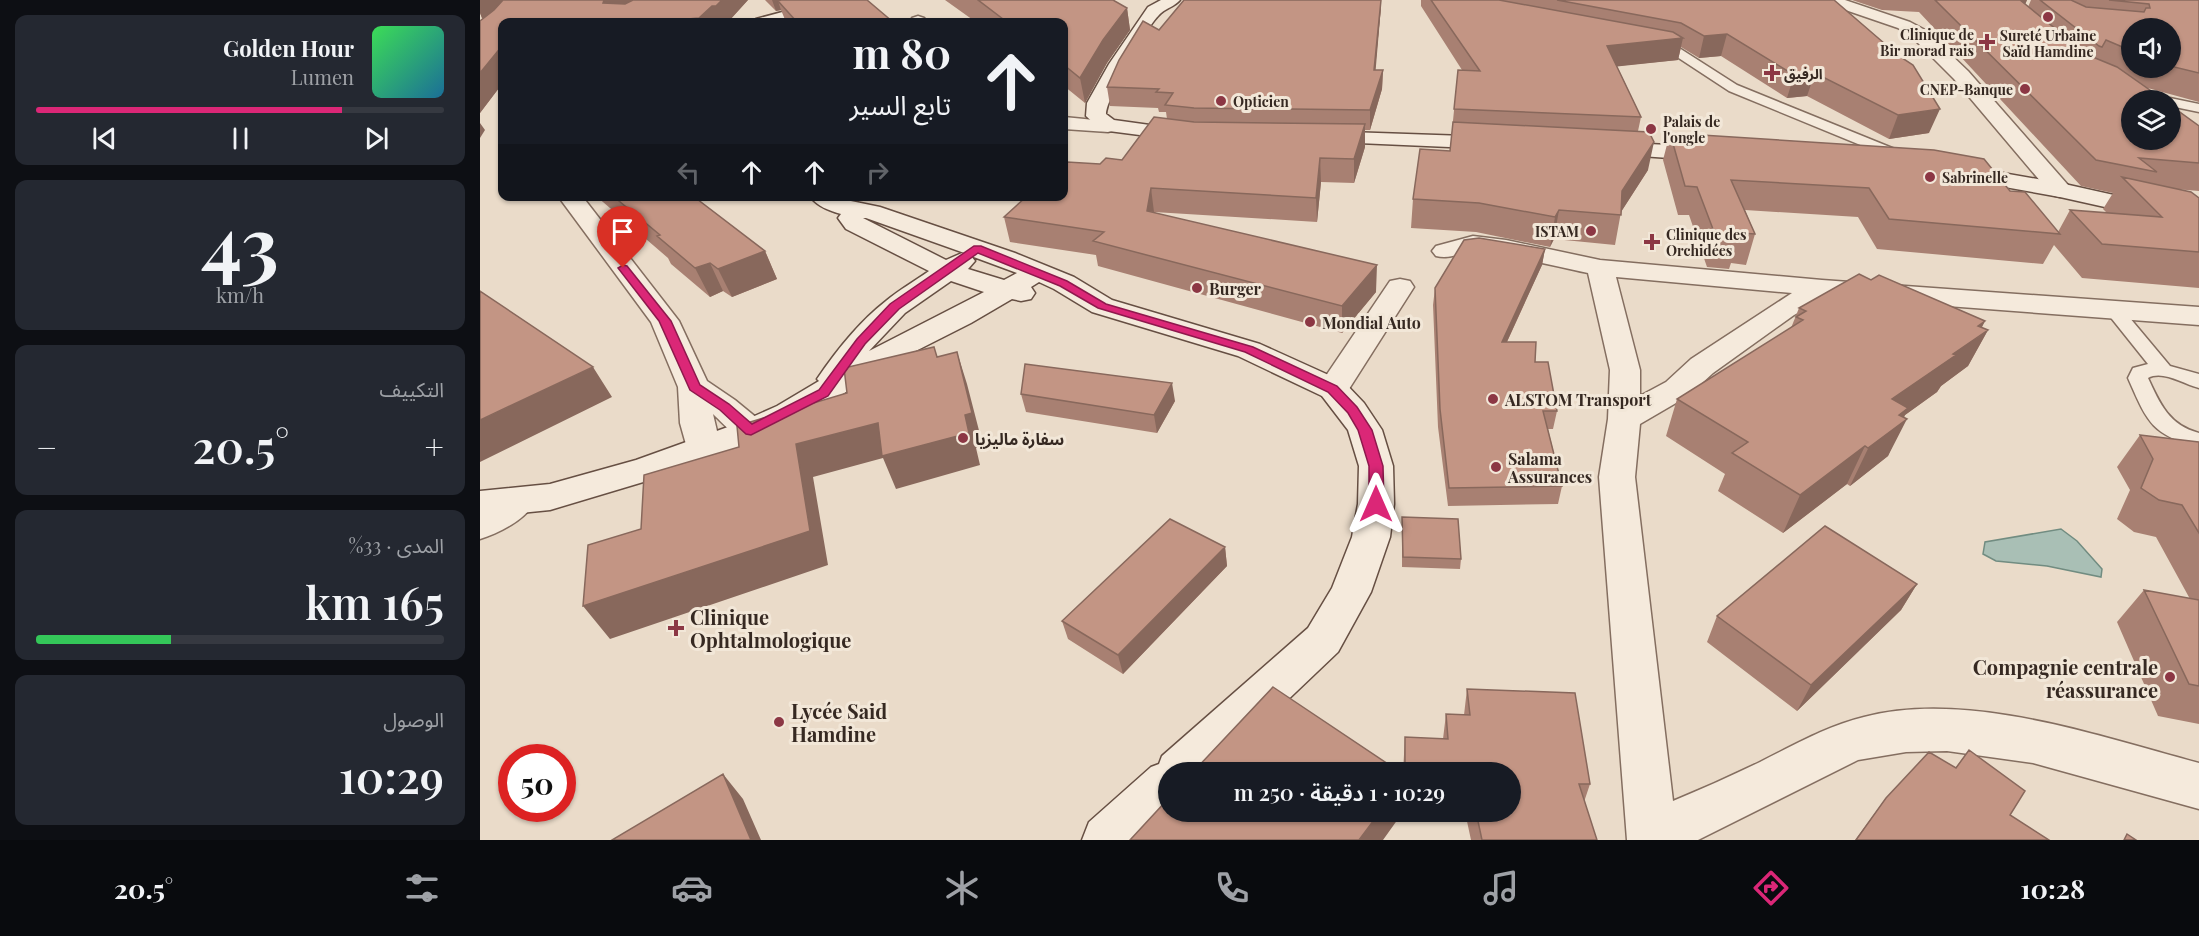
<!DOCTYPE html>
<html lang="ar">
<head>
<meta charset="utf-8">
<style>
	:root { --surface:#171b24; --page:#242831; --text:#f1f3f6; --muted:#9ea1a6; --line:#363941; --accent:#db2777 }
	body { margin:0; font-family:"Playfair Display","Noto Sans Arabic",serif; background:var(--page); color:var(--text); direction:rtl; height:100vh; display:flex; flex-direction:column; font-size:22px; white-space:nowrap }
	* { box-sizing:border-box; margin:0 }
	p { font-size:20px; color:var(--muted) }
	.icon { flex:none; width:33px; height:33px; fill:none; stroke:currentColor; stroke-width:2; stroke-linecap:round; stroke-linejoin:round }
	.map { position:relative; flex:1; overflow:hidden; direction:ltr }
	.sheet { display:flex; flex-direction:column; gap:15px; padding:15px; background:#0d0f14; width:480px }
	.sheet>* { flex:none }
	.top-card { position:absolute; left:18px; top:18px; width:570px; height:183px; border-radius:12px; box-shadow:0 2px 4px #0004; direction:rtl; background:#171b24; color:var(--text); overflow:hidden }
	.fabs { position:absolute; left:1641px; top:18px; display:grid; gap:12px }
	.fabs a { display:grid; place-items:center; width:60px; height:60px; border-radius:50%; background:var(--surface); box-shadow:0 2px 4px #0004; font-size:30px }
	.speed { position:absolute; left:18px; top:744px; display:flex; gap:12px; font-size:30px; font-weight:700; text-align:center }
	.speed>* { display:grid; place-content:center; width:78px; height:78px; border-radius:50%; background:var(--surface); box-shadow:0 2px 4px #0004; line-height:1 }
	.speed .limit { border:9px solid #d22; background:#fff; color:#111 }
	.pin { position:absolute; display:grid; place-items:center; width:51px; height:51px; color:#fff; margin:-62px -26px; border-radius:50% 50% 50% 0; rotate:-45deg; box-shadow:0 0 6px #0007 }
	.pin .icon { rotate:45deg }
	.me { position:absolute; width:66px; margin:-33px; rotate:0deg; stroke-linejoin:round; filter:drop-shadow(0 0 4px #0008) }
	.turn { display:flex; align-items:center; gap:21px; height:126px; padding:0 18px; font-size:27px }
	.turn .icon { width:78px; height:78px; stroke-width:2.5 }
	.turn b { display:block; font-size:42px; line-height:51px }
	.lanes { display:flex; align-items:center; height:57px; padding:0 18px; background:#0003; justify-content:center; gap:30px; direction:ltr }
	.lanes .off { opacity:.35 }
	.big { font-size:45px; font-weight:600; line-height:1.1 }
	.sheet .card { flex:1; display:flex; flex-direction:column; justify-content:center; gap:9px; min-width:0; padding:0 21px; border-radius:12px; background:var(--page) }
	.sheet .dial { align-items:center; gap:0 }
	.dial b { font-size:78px; line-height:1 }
	.song { display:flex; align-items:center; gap:18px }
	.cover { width:72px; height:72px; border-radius:9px; background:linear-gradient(135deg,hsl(130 70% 55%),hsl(200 70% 35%)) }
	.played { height:6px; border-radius:3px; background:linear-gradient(90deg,var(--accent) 75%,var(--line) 75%) }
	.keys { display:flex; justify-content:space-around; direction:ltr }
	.heat { display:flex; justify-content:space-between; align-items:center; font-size:33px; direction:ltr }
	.charge { height:9px; border-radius:4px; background:linear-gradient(90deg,#34c759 33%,var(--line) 0) }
	.trip { position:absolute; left:678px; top:762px; width:363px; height:60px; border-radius:30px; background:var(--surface); box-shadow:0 2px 4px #0004; font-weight:600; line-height:60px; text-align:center; direction:rtl }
	.tab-bar { display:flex; height:96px; justify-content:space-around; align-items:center; background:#090b0e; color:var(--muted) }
	.tab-bar .icon { width:42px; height:42px }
	.tab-bar .current { color:var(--accent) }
	.tab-bar b { font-size:27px; color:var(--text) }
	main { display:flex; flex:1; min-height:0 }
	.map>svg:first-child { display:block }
	.water { fill:#a9bfb5; stroke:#718c81; stroke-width:1.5 }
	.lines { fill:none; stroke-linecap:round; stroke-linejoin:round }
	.lane-casing { stroke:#846e60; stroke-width:3 }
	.street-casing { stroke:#846e60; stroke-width:3 }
	.secondary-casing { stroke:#664f43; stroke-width:3 }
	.lane { fill:#f5eadc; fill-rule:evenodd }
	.street { fill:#f5eadc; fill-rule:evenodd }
	.secondary { fill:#f5eadc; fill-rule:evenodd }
	.wall { fill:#a88072; fill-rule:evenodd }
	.shaded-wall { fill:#88685c }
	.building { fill:#c39584; stroke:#88685c; stroke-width:1.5 }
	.route { fill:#db2777; stroke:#8e194d; stroke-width:1.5 }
	.poi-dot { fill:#8c3744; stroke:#f2e7d8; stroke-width:2 }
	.labels { text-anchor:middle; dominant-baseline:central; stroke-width:6; stroke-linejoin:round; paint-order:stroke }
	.far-poi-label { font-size:14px; font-weight:bold; fill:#362922; stroke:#f2e7d8; text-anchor:start }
	.poi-label { font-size:16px; font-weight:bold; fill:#362922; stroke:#f2e7d8; text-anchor:start }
	.near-poi-label { font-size:20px; font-weight:bold; fill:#362922; stroke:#f2e7d8; text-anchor:start }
</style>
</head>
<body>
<main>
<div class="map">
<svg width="1719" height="840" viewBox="0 0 1719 840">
	<rect width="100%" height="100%" fill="#eadbc9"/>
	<path class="water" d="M1581,529L1597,541L1622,569L1621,577L1567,566L1516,561L1503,554L1505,542Z"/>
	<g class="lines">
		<defs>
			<path id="lane" d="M1173,41L1196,46L1257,85L1427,154L1429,157L1427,160H1417L1249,91L1188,51L1169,46L1168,44Z
				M1690,98L1719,104V112L1690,106V100H1685Z
				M1633,304L1639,305L1690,366L1719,374V388C1703,384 1683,370 1668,378C1680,404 1689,425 1719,433V447C1671,435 1667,421 1648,378L1653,368L1668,364L1624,309L1627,305Z"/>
			<path id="street" d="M1342,0H1365L1430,22L1445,30L1488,71L1588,185L1592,190L1588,195L1580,197L1572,195L1474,79L1433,38L1418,28L1345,3Z
				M438,16L444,18L447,22H431L432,18Z
				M584,117L635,122L638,126L635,130L628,132L584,129Z
				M78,196H102L199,321L227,381L255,400L283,423L288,431L283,439C260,445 249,429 233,414L241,448L236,456L224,459L212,456L207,448L200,423L198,387L171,322Z
				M993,236L1026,240L1120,260L1342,280L1719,307V325L1347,297L1314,315L1233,373L1208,396L1160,424L1155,477L1193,801C1222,789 1251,776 1280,762C1314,745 1347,726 1384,717C1487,690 1619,736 1719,763V809L1553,763L1467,751L1426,752L1378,760L1218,840H1147L1119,477L1128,419L1130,370L1108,273C1071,265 1034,256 997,252C982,251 971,260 956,256L952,251L956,246ZM1136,277L1312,293L1211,359L1186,382L1160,396V370Z
				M920,279L930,281L934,287L869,389L864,396L853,399L842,396L837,389L910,281Z
				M37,489L50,493L55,502C45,520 19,533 0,539V507L24,493Z"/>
			<path id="secondary" d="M347,0H373L370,3L299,22H274L276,19Z
				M681,0H700C695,6 687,8 681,13C667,25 627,97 626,114L634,120L713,131L716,135L713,139L706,141L621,130L606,116L607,103L629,64L668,7Z
				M839,131L1015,137L1023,138L1026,143L1023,148L1015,149L832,141L828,137L832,133Z
				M1127,142L1231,147L1239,149L1242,154L1239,159L1231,161L1119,153L1116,148L1119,143Z
				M1477,165L1580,183L1719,214V228L1580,197L1469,177L1466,172L1469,167Z
				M330,196H359L366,200L400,207L535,253L594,277L632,300L780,344L864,382L884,403L902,430L913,466L914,504L910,537L891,592L858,652L732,772H688V812H692L663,840H602L609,822L671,767L679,764L682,756L828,628L852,588L872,537L878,504L879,466L868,430L842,396L758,356L612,312L574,289L559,282L551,287L555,293L551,299L541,301L532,299L491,323L414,362L321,420L283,439L180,477L70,510L0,517V491L70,484L156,460L259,423L297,406L339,381L337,379C356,351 379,322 406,301C419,290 435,281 449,271L366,229L358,218L361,214C350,211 336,206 330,196ZM383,218H386L490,255L482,253L466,260ZM491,256L537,273L524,280L488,269L495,261ZM471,281L504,292L389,351L425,313Z"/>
		</defs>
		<use href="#lane" class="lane-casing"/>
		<use href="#street" class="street-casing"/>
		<use href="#secondary" class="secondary-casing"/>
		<use href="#lane" class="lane"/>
		<use href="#street" class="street"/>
		<use href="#secondary" class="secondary"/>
	</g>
	<path class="wall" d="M0,0H268L248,22H22V84L0,113V21L4,17L2,18L0,13Z
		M285,0H387L413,22H306L301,10L296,11Z
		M465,0H633L647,8L650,30L627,63L605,103L584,86V22H504L502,21L493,20Z
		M941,0H1354L1449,133L1409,139L1327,96L1307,98L1241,56L1219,58L1201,47L1198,60L1137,66L1161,117L1158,131L1168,170L1141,212L1135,245L1074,239L1070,247L996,232L931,228L933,199L970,151L978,70H982L941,6Z
		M1372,0H1547L1545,4L1548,7L1551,0H1719V102L1664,87L1719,126V191L1695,189L1719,198V288L1602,278L1574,245L1563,264L1397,249L1378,217L1265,210L1275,234L1266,265L1251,263L1249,269L1227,267L1209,215H1198L1183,160L1190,133L1530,191L1578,232L1590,210L1627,213L1623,209L1633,193L1601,186L1439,12L1402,10ZM1652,28H1690V68H1652Z
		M901,7L895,70H903L902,89L890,130H885V147L874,183L841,182L837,222L674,212L896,292L862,333L618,266L616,255L530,242L524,217L620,164L642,160L687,119L686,112H679L678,108L630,106L627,87L679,30Z
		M116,196H213L285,251L297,279L252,297L243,291L230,297L191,264L188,258Z
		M1065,249L1062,265L1027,342L1055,362L1077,411L1073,429H1068L1082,486L1078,504L968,506L958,427L953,305L955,288Z
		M1391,280L1505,321L1501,328L1508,330L1488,366L1461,386L1457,392L1425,415L1408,456L1370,486L1367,484L1303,533L1238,491L1245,474L1186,436L1197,399L1311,328L1319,308Z
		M541,394L695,401L677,433L546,412Z
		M1660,435L1719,442V724L1678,716L1637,622L1664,590L1710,599L1676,537L1654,532L1637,519L1650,490L1637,467Z
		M922,517L981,559L980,569L922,567Z
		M745,547L747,566L643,674L588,639L582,621Z
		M1437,584L1421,610L1317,711L1227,642L1237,616Z
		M987,689L1110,784L1104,802L1117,840H991L985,812H1030V772H923L925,737L963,739L966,714L984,715Z
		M1489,750L1530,815L1569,840H1375L1406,798L1476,767Z"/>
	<path class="shaded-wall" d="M0,0H31L39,15L2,18L0,13Z
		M123,0H170L133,20L123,3Z
		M242,0H268L248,22H221L219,18L232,6Z
		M292,0H338L298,1L301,10L296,11Z
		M901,0V7L894,89V70Z
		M1530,0H1547L1544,7Z
		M647,8L650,30L627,63L605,103L600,78L623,40Z
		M1247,34L1241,56L1219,58L1224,36Z
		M1203,38L1198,60L1123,68L1127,46Z
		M22,46V84L0,113V73Z
		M903,70L902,89L890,130V110Z
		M1335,73L1327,96L1307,98L1314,75Z
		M1460,109L1449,133L1409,139L1418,115Z
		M0,123L5,130L0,138Z
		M885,124V147L874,183V159Z
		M1174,142L1168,170L1139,215L1142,191Z
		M840,158L841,182L837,222L836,198Z
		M671,188L674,212L667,211Z
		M1079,210L1074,239L1070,247L1075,217Z
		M1065,249L1062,265L1019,359L1022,342Z
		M285,251L297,279L252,297L238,269Z
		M230,263L243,291L230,297L215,268Z
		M897,265L896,292L862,333V306Z
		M1505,321L1496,339L1508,330L1488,366L1461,386L1457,392L1425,415L1420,424L1427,419L1408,456L1370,486L1412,399L1473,354L1498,326Z
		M477,352L487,384L503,446L496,448L500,465L416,489L403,458L333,477L348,565L130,639L103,606L316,444L398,423L485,415Z
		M113,367L132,397L0,462V420Z
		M692,383L695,401L677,433L674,415Z
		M1385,446L1367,484L1303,533L1320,495Z
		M745,547L747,566L643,674L638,655Z
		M1437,584L1421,610L1317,711L1331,685Z
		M243,774L263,799L281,840H271Z
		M900,812H923L903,840H879Z"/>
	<path class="building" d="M23,0H124L123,3L145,4L153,0H242L236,6H232L219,18L208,19L203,22H22V46L0,73V21L14,10Z
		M301,0H387L413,22H317L298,1Z
		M498,0H633L647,8L623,40L600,78L584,65V22H527Z
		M704,0H901L894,70H903L890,110L714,108L685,105L693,93L676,92L679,89L627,87L639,60L663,21L679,30Z
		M951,0H1019L1193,32L1203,38L1127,46L1161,117L974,109L978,70L1000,71Z
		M1077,0H1354L1419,56L1433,65L1460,109L1418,115L1335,73L1314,75L1247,34L1224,36L1201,23Z
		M1455,0H1540L1608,55L1637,67L1684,100H1652V140H1690V105L1719,126V163L1659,158L1677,172L1616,160Z
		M1560,0H1591L1606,7L1664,12L1666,8H1670L1669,4L1629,0H1719V73L1690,66V28H1652V51L1626,40L1622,47L1619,46Z
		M674,117L714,122L885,124L874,159L840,158L836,198L671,188L667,211L897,265L862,306L613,241L624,232L524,217L547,196H584V165L587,162L620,164L626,158L642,160Z
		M973,122L1169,132L1174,142L1142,191L1141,215L1079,210L1075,217L999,203L933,199L940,149L970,151Z
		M1190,133L1454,150L1504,159L1530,191L1545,192L1580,234L1409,219L1389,188L1251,180L1275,234L1260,233L1258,239L1236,237L1217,187L1205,186Z
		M1642,177L1711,192L1719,198V252L1622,244L1590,210L1682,217Z
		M133,196H213L285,251L238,269L230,263L215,268L177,236L180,235Z
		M999,238L1065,249L1022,342H1056L1055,362H1068L1077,411H1063L1082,486L969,488L960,409L955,288L984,240Z
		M1379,274L1391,280L1399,275L1505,321L1498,326L1508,330L1473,354L1476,355L1412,399L1428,408L1419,415L1427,419L1388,448L1385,446L1320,495L1252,453L1268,442L1197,399L1323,320L1316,317L1326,311L1319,308Z
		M0,291L113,367L0,420Z
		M454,347L457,357L477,352L492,413L485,415L489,433L402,456L398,423L316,444L330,531L103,606L108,545L161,529L164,475L259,447L257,426L367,393L364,368Z
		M545,364L692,383L674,415L541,394Z
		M1660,435L1719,442V533L1702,505L1679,500L1661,488L1673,459Z
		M922,517L978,519L981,559L923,557Z
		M690,519L745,547L638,655L582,621Z
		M1345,526L1437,584L1331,685L1237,616Z
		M1664,590L1719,600V686L1709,684Z
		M793,687L920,772H713Z
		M987,689L1095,693L1110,784H1099L1117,840H1002L996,812H1030V772H925V737L968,739L966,714L990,715Z
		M1489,750L1545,791L1530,815L1569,840H1376L1406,798L1449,752L1476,768Z
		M243,774L271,840H132Z
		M688,799V812H900L879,840H650Z
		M1647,834L1656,840H1644Z"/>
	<path class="route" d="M494,246H501L587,281L626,304L773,347L857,386L877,407L892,430L903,466L904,504L902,508H891L889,504V466L878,430L868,413L848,392L765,352L618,308L580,286L498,253L419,309L385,344L348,396L271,435L266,434L240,410L210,390L179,321L138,268L143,265L147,266L191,321L220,385L249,404L272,424L339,390L377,339L410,304Z"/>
	<g class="poi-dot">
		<circle cx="1568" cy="17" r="6"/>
		<path d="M1504 33h6v6h6v6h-6v6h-6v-6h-6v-6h6z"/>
		<path d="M1289 64h6v6h6v6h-6v6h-6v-6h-6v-6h6z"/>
		<circle cx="1545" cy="89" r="6"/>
		<circle cx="741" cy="101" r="6"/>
		<circle cx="1171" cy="129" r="6"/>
		<circle cx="1450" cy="177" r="6"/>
		<circle cx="1111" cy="231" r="6"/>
		<path d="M1169 233h6v6h6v6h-6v6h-6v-6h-6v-6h6z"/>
		<circle cx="717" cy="288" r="6"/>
		<circle cx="830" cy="322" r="6"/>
		<circle cx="1013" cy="399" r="6"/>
		<circle cx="483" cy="438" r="6"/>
		<circle cx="1016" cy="467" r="6"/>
		<path d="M193 619h6v6h6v6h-6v6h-6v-6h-6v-6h6z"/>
		<circle cx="1690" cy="677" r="6"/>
		<circle cx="299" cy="722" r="6"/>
	</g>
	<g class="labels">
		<g class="far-poi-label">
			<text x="1494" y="34" text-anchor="end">Clinique de<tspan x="1494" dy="16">Bir morad rais</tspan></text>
			<text x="1568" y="35" text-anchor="middle">Sureté Urbaine<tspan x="1568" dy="16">Saïd Hamdine</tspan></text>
			<text x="1304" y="73">الرفيق</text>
			<text x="1533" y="89" text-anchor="end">CNEP-Banque</text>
			<text x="753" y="101">Opticien</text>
			<text x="1183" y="121">Palais de<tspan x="1183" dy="16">l'ongle</tspan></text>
			<text x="1462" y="177">Sabrinelle</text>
			<text x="1099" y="231" text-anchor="end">ISTAM</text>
			<text x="1186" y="234">Clinique des<tspan x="1186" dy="16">Orchidées</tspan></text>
		</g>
		<g class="poi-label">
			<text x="729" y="288">Burger</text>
			<text x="842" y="322">Mondial Auto</text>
			<text x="1025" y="399">ALSTOM Transport</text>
			<text x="495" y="438">سفارة ماليزيا</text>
			<text x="1028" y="458">Salama<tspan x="1028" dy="18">Assurances</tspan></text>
		</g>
		<g class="near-poi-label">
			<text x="210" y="616">Clinique<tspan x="210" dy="23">Ophtalmologique</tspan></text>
			<text x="1678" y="666" text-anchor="end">Compagnie centrale<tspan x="1678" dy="23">réassurance</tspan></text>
			<text x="311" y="710">Lycée Said<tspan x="311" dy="23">Hamdine</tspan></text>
		</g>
	</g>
</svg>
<div class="fabs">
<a><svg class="icon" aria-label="sound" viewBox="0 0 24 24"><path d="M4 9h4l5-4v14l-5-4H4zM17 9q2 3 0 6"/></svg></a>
<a><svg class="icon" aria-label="layers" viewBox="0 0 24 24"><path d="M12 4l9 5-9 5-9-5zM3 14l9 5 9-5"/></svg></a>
</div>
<div class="speed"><div class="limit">50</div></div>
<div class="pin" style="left:143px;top:268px;background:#d93025"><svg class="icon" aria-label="arrive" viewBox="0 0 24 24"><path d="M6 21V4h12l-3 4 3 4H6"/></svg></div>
<svg class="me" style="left:896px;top:504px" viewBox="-20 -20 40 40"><path d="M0-17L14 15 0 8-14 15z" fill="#db2777" stroke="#fff" stroke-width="4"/></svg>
<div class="trip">10:29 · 1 دقيقة · 250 m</div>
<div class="top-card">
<div class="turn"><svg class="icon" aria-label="ahead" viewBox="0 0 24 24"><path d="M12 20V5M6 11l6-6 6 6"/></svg><div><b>80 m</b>تابع السير</div></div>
<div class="lanes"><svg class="icon off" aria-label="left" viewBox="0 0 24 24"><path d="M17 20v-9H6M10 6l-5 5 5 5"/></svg><svg class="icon" aria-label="ahead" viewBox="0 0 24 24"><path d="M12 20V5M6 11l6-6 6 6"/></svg><svg class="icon" aria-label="ahead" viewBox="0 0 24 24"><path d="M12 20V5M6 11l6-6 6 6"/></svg><svg class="icon off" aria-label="right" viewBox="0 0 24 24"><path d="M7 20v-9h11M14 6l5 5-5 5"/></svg></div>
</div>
</div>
<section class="sheet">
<div class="card">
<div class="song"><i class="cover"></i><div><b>Golden Hour</b><p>Lumen</p></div></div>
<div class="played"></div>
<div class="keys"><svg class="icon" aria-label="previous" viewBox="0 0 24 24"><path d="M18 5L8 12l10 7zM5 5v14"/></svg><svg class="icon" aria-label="pause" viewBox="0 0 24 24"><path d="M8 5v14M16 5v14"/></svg><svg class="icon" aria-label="next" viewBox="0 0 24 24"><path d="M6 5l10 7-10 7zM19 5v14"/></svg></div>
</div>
<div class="card dial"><b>43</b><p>km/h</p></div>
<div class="card"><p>التكييف</p>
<div class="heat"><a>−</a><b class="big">20.5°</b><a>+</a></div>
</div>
<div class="card"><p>المدى · 33%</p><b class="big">165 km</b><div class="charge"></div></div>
<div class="card"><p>الوصول</p><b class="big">10:29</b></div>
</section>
</main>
<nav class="tab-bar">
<b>10:28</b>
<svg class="icon current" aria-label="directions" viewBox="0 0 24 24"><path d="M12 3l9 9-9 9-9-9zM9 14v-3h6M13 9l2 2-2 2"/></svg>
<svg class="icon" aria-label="music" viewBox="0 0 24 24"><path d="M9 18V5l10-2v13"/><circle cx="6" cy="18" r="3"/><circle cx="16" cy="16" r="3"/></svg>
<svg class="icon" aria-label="phone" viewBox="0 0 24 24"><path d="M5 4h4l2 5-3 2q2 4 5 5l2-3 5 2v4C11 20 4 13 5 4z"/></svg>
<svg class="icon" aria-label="climate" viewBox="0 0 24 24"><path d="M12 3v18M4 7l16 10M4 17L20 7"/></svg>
<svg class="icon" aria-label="car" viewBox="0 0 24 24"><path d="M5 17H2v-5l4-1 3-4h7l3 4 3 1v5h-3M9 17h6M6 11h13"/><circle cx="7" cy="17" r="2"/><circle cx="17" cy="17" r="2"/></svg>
<svg class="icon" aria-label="filters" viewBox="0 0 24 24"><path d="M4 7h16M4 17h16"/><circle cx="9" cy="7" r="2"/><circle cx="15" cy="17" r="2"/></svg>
<b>20.5°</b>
</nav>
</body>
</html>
